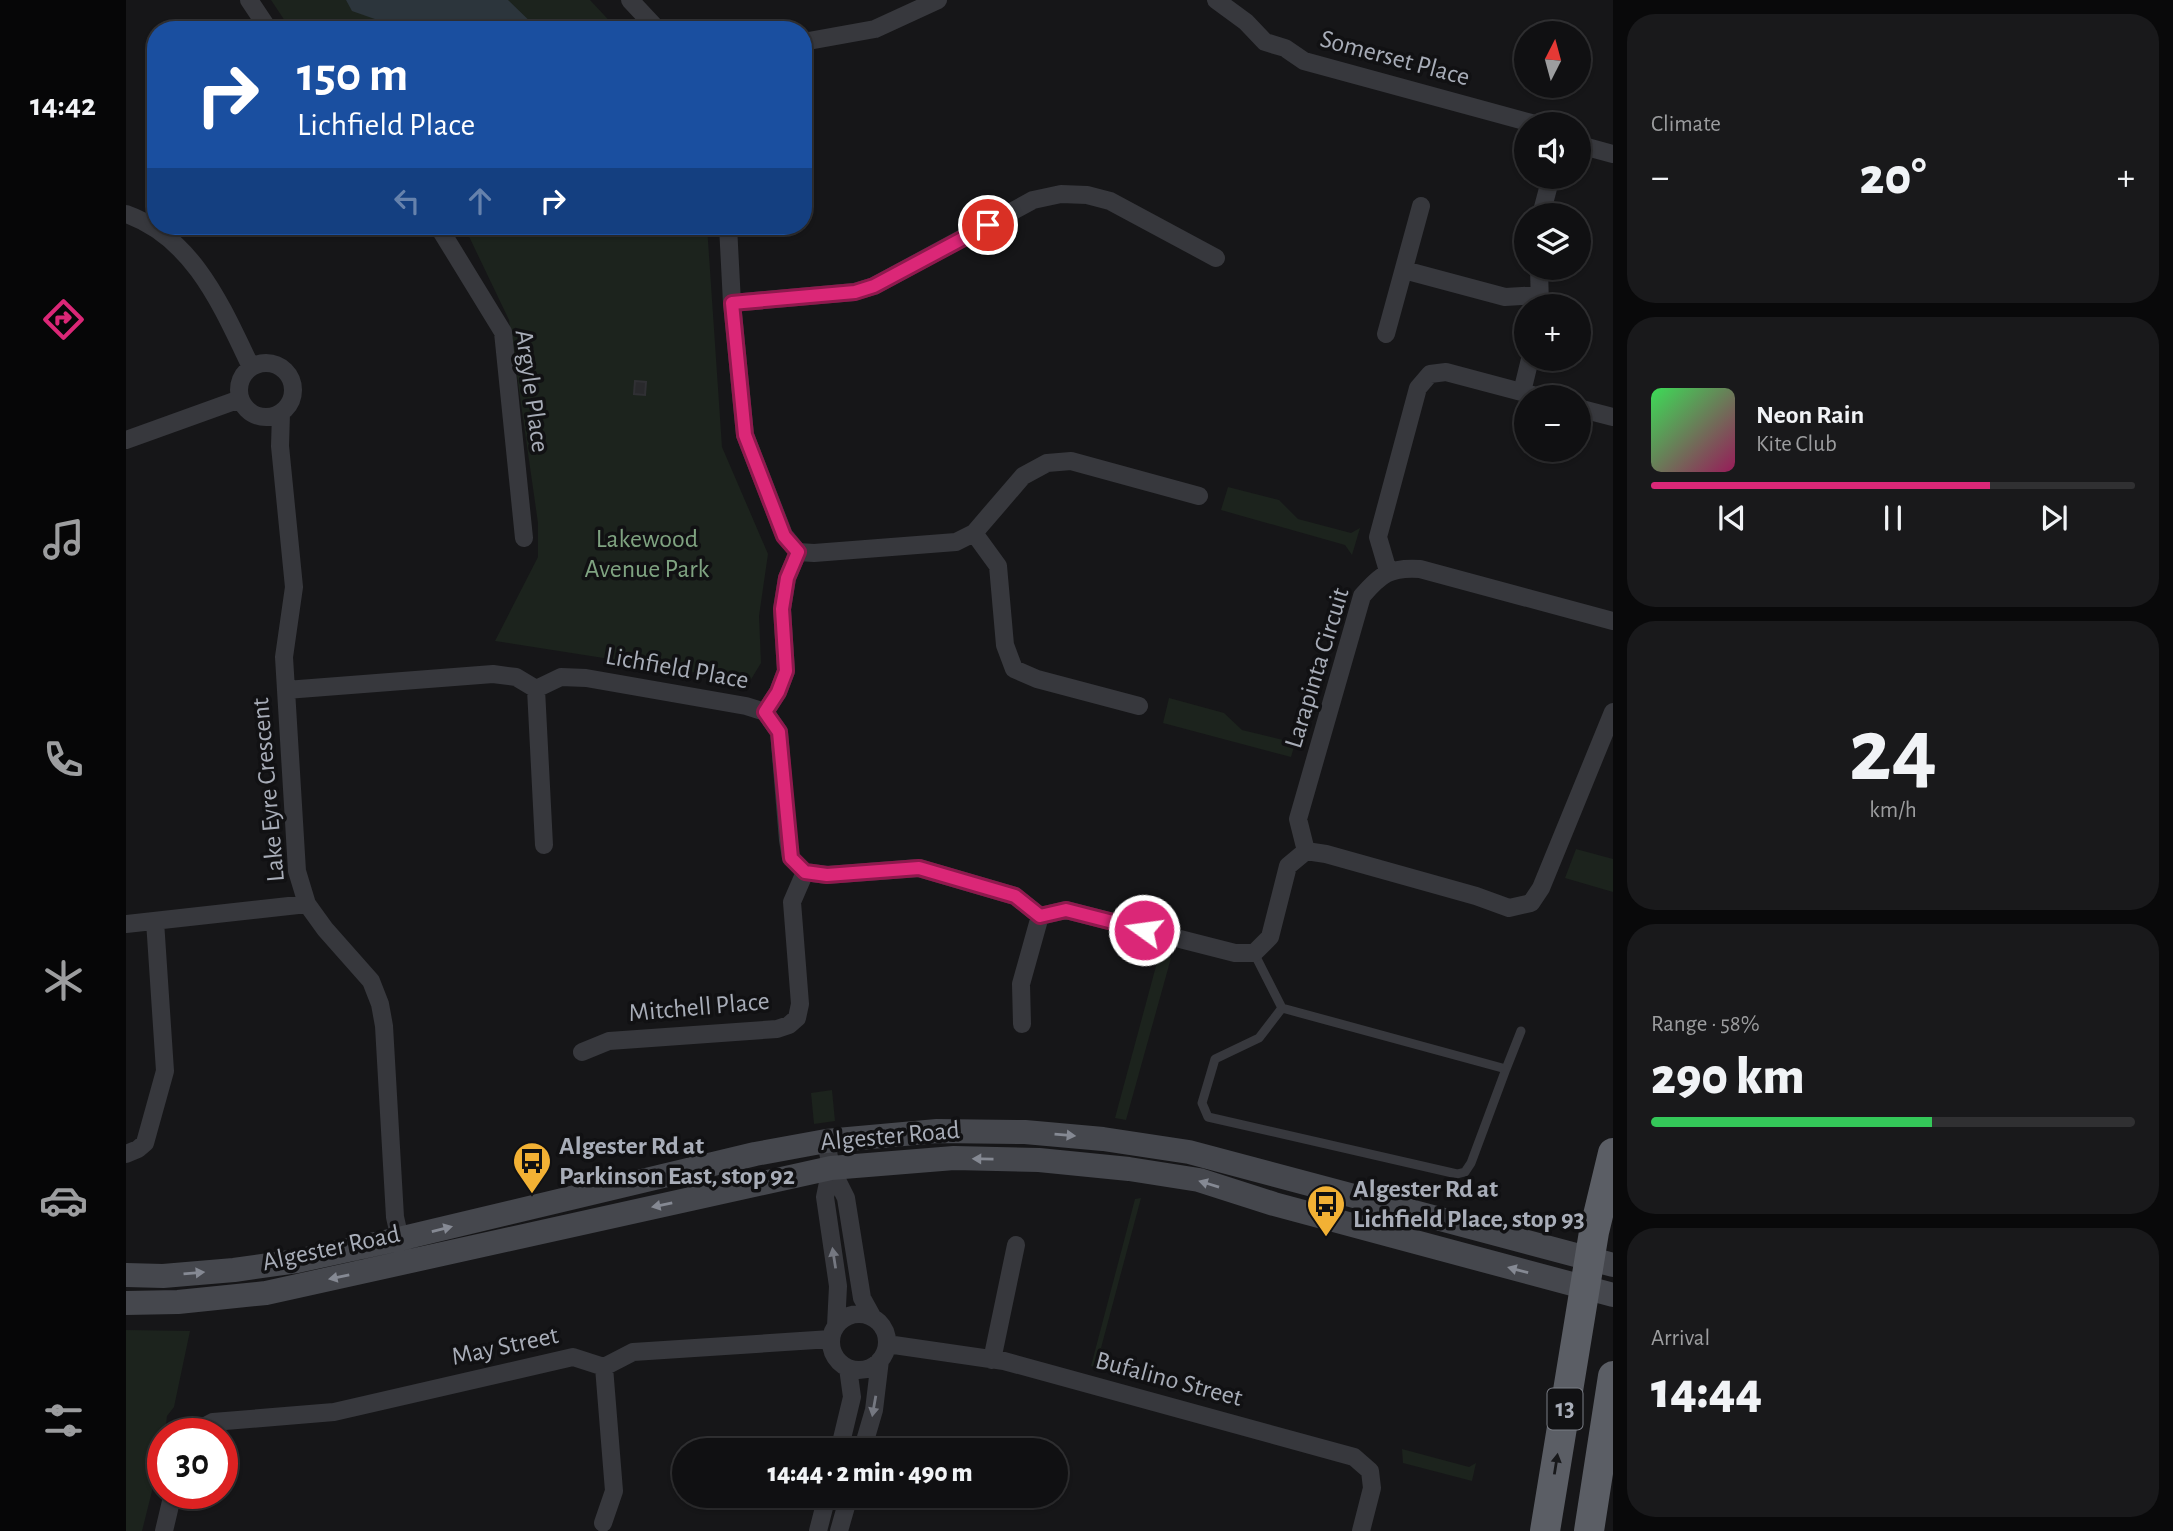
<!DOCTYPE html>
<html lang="en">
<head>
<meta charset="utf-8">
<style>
	:root { --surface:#101012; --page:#19191b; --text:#f1f3f6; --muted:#9c9d9f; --line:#303032; --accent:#db2777 }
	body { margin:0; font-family:"Alegreya Sans",sans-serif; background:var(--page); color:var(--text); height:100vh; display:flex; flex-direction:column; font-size:26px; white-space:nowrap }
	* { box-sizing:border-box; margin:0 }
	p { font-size:23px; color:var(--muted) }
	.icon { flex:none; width:38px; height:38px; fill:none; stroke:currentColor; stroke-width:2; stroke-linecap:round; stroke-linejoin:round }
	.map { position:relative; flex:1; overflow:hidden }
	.side { display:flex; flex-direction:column; gap:14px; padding:14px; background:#09090a; width:560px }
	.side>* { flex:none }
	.top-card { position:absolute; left:21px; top:21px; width:665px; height:214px; border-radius:28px; box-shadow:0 2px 5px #0004,0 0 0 2px var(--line); background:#1a4fa0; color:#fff; overflow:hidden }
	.needle { width:46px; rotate:6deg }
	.tools { position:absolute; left:1388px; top:21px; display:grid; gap:14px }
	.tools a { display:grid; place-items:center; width:77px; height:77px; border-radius:50%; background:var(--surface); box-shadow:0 2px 5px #0004,0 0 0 2px var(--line); font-size:35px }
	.speed { position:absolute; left:21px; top:1418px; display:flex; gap:14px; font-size:35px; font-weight:700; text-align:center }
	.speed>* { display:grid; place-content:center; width:91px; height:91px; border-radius:50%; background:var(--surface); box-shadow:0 2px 5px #0004,0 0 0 2px var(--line); line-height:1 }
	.speed .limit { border:10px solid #d22; background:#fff; color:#111 }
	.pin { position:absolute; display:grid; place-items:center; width:60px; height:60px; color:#fff; margin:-30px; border:4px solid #fff; border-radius:50%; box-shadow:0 2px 7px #0007 }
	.me { position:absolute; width:77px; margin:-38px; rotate:284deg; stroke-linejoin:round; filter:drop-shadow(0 0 5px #0008) }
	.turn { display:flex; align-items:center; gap:24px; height:147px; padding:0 35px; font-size:32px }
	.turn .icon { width:91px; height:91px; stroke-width:2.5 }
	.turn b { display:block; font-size:49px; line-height:60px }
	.lanes { display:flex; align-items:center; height:66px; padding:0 35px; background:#0003; justify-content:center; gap:35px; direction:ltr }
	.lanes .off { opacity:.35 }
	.big { font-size:52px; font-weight:800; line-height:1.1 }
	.side .card { flex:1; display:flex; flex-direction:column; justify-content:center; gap:10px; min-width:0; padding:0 24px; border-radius:28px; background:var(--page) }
	.side .dial { align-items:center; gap:0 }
	.dial b { font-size:91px; line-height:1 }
	.song { display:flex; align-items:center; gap:21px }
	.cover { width:84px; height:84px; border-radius:10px; background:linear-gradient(135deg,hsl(130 70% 55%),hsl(330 70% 35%)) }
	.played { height:7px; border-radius:4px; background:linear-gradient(90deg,var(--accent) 70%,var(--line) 70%) }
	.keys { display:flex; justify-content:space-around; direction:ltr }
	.heat { display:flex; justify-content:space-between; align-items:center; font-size:38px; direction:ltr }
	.charge { height:10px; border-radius:5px; background:linear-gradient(90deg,#34c759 58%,var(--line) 0) }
	.trip { position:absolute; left:546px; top:1438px; width:396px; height:70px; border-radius:35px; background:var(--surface); box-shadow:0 2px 5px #0004,0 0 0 2px var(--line); font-weight:800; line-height:70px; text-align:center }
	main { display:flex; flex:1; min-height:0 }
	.tab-bar { display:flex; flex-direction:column; width:126px; justify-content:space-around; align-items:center; background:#060607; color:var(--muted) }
	.tab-bar .icon { width:49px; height:49px }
	.tab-bar .on { color:var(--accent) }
	.tab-bar b { font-size:32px; color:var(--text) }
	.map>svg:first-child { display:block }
	.green { fill:#1c231d }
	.water { fill:#2c353c }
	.building { fill:#29292c; stroke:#303034; stroke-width:2 }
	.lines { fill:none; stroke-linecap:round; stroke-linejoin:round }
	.service { stroke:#37383d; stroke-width:9 }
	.minor { stroke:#37383d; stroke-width:18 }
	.secondary { stroke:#45474d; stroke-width:24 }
	.trunk { stroke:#5b5e65; stroke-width:30 }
	.oneway { fill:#858993 }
	.oneway2 { fill:#757881 }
	.oneway3 { fill:#18191b }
	.route-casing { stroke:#8e194d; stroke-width:18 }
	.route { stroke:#db2777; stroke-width:12 }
	.labels { text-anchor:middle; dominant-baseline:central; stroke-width:7; stroke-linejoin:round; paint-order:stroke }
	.shield { fill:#111113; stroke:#7b7e86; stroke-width:2 }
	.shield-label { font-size:24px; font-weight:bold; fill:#a8adb8 }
	.street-label { font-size:26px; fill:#a8adb8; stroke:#111113 }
	.park-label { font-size:26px; fill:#7fa381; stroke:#111113 }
	.poi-label { font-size:26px; font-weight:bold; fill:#a8adb8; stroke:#111113; text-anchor:start }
</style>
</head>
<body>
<main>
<nav class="tab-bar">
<b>14:42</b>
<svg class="icon on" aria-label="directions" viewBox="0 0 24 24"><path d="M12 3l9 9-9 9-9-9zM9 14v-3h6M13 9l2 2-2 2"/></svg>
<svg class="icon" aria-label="music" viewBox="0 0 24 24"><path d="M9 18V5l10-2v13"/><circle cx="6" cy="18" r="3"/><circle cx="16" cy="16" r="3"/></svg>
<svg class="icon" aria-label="phone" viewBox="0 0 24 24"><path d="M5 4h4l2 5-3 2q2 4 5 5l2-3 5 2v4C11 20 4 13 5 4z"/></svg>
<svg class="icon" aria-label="climate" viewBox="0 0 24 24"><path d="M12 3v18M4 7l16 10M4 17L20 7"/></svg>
<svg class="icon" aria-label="car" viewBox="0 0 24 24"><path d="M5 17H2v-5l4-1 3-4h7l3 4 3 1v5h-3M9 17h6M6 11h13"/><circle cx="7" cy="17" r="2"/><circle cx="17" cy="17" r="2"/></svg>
<svg class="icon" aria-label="filters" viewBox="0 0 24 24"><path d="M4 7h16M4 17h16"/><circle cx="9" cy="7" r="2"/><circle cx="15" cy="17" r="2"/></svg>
</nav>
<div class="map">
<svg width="1487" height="1531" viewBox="0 0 1487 1531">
	<rect width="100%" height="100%" fill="#161618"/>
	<path class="green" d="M145,0H464L492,30H165Z
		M338,226H581L596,447L642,554L633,616L635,663L624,681L369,641L412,557V523L383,320Z
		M1102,487L1153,500L1172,519L1225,533L1234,528L1226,555L1219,545L1095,510Z
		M1043,698L1098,713L1116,730L1169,743L1165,757L1037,723Z
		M1450,849L1487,859V892L1439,878Z
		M1033,955L1045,958L1000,1120L989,1118Z
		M706,1090L709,1121L688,1124L685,1093Z
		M1015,1198L975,1348L984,1351L979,1370L965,1366L1009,1199Z
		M0,1330L64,1331L48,1407L41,1416L39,1433H37V1447L16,1531H0Z
		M1276,1449L1343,1467L1350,1463L1346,1481L1277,1463Z"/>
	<path class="water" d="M220,0H382L413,30H280L226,11Z"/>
	<path class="building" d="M509,381L520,382L519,395L508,394Z"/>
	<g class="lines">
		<path class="service" d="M1128,953L1156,1008L1380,1069L1395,1031
			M1156,1008L1133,1038L1089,1059L1076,1103L1082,1117L1331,1174L1339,1172L1345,1163L1380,1069"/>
		<path class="minor" d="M123,0L143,30
			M504,0L532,30
			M1090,0L1120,22L1139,42L1159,48L1178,61L1409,124
			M677,42L749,29L812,0
			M1452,147H1461L1487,154
			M0,214C68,238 96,307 125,367
			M1415,215L1425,177
			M312,226L377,332L398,538
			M602,226L606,303L619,435L658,535L672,552L688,553L830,542L848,533L897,476L921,463L945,461L1073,496
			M1413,268L1414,306
			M1278,270L1379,297L1414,295
			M606,303L728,292L748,286L907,200L935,194L961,195L984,201L1090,258
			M1260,334L1295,206
			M113 390a27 27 0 1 1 54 0a27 27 0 1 1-54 0Z
			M1396,392L1404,359
			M1452,408L1487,417
			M155,413L154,446L168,587L158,657L171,871L181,904L199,929L245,981L254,1004L258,1026L269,1217L276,1248
			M0,440L114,399
			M848,533L872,566L879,645L888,669L911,679L1013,706
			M1262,571L1252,537L1292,388L1304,374L1320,372L1414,397
			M410,689L418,845
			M160,690L367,674L390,677L410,689L435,677L460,678L620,706L639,712L653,732L662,840L665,858L679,872L701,875L793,868L889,896L914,916L940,910L1109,953H1128L1144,937L1162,866L1180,851
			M639,712L652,692L660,671L656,609L661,578L672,552
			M1180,851L1172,819L1236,596C1255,574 1264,567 1294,569L1487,621
			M1180,851L1200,854L1350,896L1383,908L1405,903L1415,888L1487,712
			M0,924L181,904
			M896,1024L895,984L914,916
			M456,1052L483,1041L651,1029L663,1025L671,1018L674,1004L666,902L679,872
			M700,1141L705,1168L720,1198L736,1298L747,1318
			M0,1154L12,1149L19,1143L39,1071L29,921
			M705,1168L699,1197L712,1286L710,1326
			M705 1342a28 28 0 1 1 56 0a28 28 0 1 1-56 0Z
			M761,1344L878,1361L1228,1457L1244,1471L1246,1488L1235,1531
			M866,1360L890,1245
			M66,1433L87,1422L208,1412L447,1357L478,1367L507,1352L705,1339
			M713,1451L726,1397L722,1368
			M736,1451L748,1410L754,1360
			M477,1523L488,1491L478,1367
			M38,1531L47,1493
			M692,1531L701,1496
			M713,1531L723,1496"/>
		<path class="secondary" d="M0,1275L37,1276L108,1270L171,1261L273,1239L629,1154L700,1141L811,1131L899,1132L977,1139L1063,1152L1487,1265
			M0,1303L52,1302L140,1293L705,1168L828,1158L913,1160L1003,1169L1073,1180L1148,1204L1487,1295"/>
		<path class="trunk" d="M1419,1531L1468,1232L1487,1153
			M1463,1531L1487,1376"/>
	</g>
	<defs><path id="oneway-solid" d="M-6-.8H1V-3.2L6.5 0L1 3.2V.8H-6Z" transform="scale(1.75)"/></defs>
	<g class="oneway">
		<use href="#oneway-solid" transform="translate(939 1135) rotate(5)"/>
		<use href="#oneway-solid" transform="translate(857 1159) rotate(-179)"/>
		<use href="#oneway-solid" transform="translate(1083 1184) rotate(-163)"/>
		<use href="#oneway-solid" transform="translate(536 1205) rotate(168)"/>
		<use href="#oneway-solid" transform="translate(316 1229) rotate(-14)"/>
		<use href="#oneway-solid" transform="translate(1392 1270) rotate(-165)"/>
		<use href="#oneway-solid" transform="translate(68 1273) rotate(-5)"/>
		<use href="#oneway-solid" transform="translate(213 1277) rotate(168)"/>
	</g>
	<g class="oneway2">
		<use href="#oneway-solid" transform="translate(708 1258) rotate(-99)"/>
		<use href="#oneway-solid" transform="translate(748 1406) rotate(100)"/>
	</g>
	<use class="oneway3" href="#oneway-solid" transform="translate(1430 1464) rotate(-81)"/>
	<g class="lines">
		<defs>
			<path id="route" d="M862,225L748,286L729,292L606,303L619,435L658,536L672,552L661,578L656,609L660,671L652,692L639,712L653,732L665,858L679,872L701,875L793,868L889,896L914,916L940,910L1018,930"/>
		</defs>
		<use href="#route" class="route-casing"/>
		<use href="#route" class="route"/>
	</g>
	<defs>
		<symbol id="bus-pin" viewBox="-11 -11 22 30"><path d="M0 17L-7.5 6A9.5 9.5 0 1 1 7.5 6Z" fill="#f2b134" stroke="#111113"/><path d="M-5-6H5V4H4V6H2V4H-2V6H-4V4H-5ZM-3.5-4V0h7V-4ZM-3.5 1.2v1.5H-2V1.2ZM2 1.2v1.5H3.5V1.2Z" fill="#111"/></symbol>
	</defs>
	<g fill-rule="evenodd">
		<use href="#bus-pin" x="384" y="1139" width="44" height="60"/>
		<use href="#bus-pin" x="1178" y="1182" width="44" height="60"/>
	</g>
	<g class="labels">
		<rect class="shield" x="1421.5" y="1388.5" width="35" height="41" rx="5"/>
		<g class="shield-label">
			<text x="1439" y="1409">13</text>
		</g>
		<g class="street-label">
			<text transform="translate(1269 58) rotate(15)">Somerset Place</text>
			<text transform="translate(406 391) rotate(82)">Argyle Place</text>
			<text transform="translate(551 668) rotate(10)">Lichfield Place</text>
			<text transform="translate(1191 668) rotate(-73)">Larapinta Circuit</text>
			<text transform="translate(142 790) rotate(-95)">Lake Eyre Crescent</text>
			<text transform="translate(573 1007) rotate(-5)">Mitchell Place</text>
			<text transform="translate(764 1136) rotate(-5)">Algester Road</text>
			<text transform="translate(205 1248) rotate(-12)">Algester Road</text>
			<text transform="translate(379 1346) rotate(-12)">May Street</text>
			<text transform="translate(1043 1379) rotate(15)">Bufalino Street</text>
		</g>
		<g class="park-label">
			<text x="521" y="539">Lakewood<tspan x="521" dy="30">Avenue Park</tspan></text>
		</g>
		<g class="poi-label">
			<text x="433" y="1146">Algester Rd at<tspan x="433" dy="30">Parkinson East, stop 92</tspan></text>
			<text x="1227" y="1189">Algester Rd at<tspan x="1227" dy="30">Lichfield Place, stop 93</tspan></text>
		</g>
	</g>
</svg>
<div class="tools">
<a><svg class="needle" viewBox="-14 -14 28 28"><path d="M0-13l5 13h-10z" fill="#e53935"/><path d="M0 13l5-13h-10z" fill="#9c9d9f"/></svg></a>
<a><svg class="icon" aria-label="sound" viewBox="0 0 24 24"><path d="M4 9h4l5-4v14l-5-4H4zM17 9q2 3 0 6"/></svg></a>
<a><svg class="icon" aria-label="layers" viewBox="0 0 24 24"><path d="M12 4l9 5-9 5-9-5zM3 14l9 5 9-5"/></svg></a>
<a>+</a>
<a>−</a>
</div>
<div class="speed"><div class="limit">30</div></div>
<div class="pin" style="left:862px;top:225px;background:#d93025"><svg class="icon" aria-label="arrive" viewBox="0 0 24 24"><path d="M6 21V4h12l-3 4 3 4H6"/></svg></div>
<svg class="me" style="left:1018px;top:930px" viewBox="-20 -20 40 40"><circle r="17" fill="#db2777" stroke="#fff" stroke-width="3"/><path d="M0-11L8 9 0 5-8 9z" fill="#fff"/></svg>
<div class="trip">14:44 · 2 min · 490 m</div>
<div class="top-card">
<div class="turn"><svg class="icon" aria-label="right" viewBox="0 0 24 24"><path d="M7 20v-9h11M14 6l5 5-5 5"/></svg><div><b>150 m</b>Lichfield Place</div></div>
<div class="lanes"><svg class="icon off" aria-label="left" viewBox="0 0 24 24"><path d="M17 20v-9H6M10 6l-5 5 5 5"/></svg><svg class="icon off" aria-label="ahead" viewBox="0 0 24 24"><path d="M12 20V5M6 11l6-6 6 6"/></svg><svg class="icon" aria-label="right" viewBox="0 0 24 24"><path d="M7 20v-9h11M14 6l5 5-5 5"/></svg></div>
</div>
</div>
<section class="side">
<div class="card"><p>Climate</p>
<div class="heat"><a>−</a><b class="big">20°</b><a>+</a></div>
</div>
<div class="card">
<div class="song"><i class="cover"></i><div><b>Neon Rain</b><p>Kite Club</p></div></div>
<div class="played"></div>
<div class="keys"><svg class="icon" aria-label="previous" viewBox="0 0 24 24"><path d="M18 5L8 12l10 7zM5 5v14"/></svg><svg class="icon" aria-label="pause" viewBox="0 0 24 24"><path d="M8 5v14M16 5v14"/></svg><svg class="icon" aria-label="next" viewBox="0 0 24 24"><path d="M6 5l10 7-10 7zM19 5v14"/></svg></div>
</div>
<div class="card dial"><b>24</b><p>km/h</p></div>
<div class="card"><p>Range · 58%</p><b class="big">290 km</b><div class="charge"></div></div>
<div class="card"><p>Arrival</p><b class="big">14:44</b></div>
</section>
</main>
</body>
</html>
